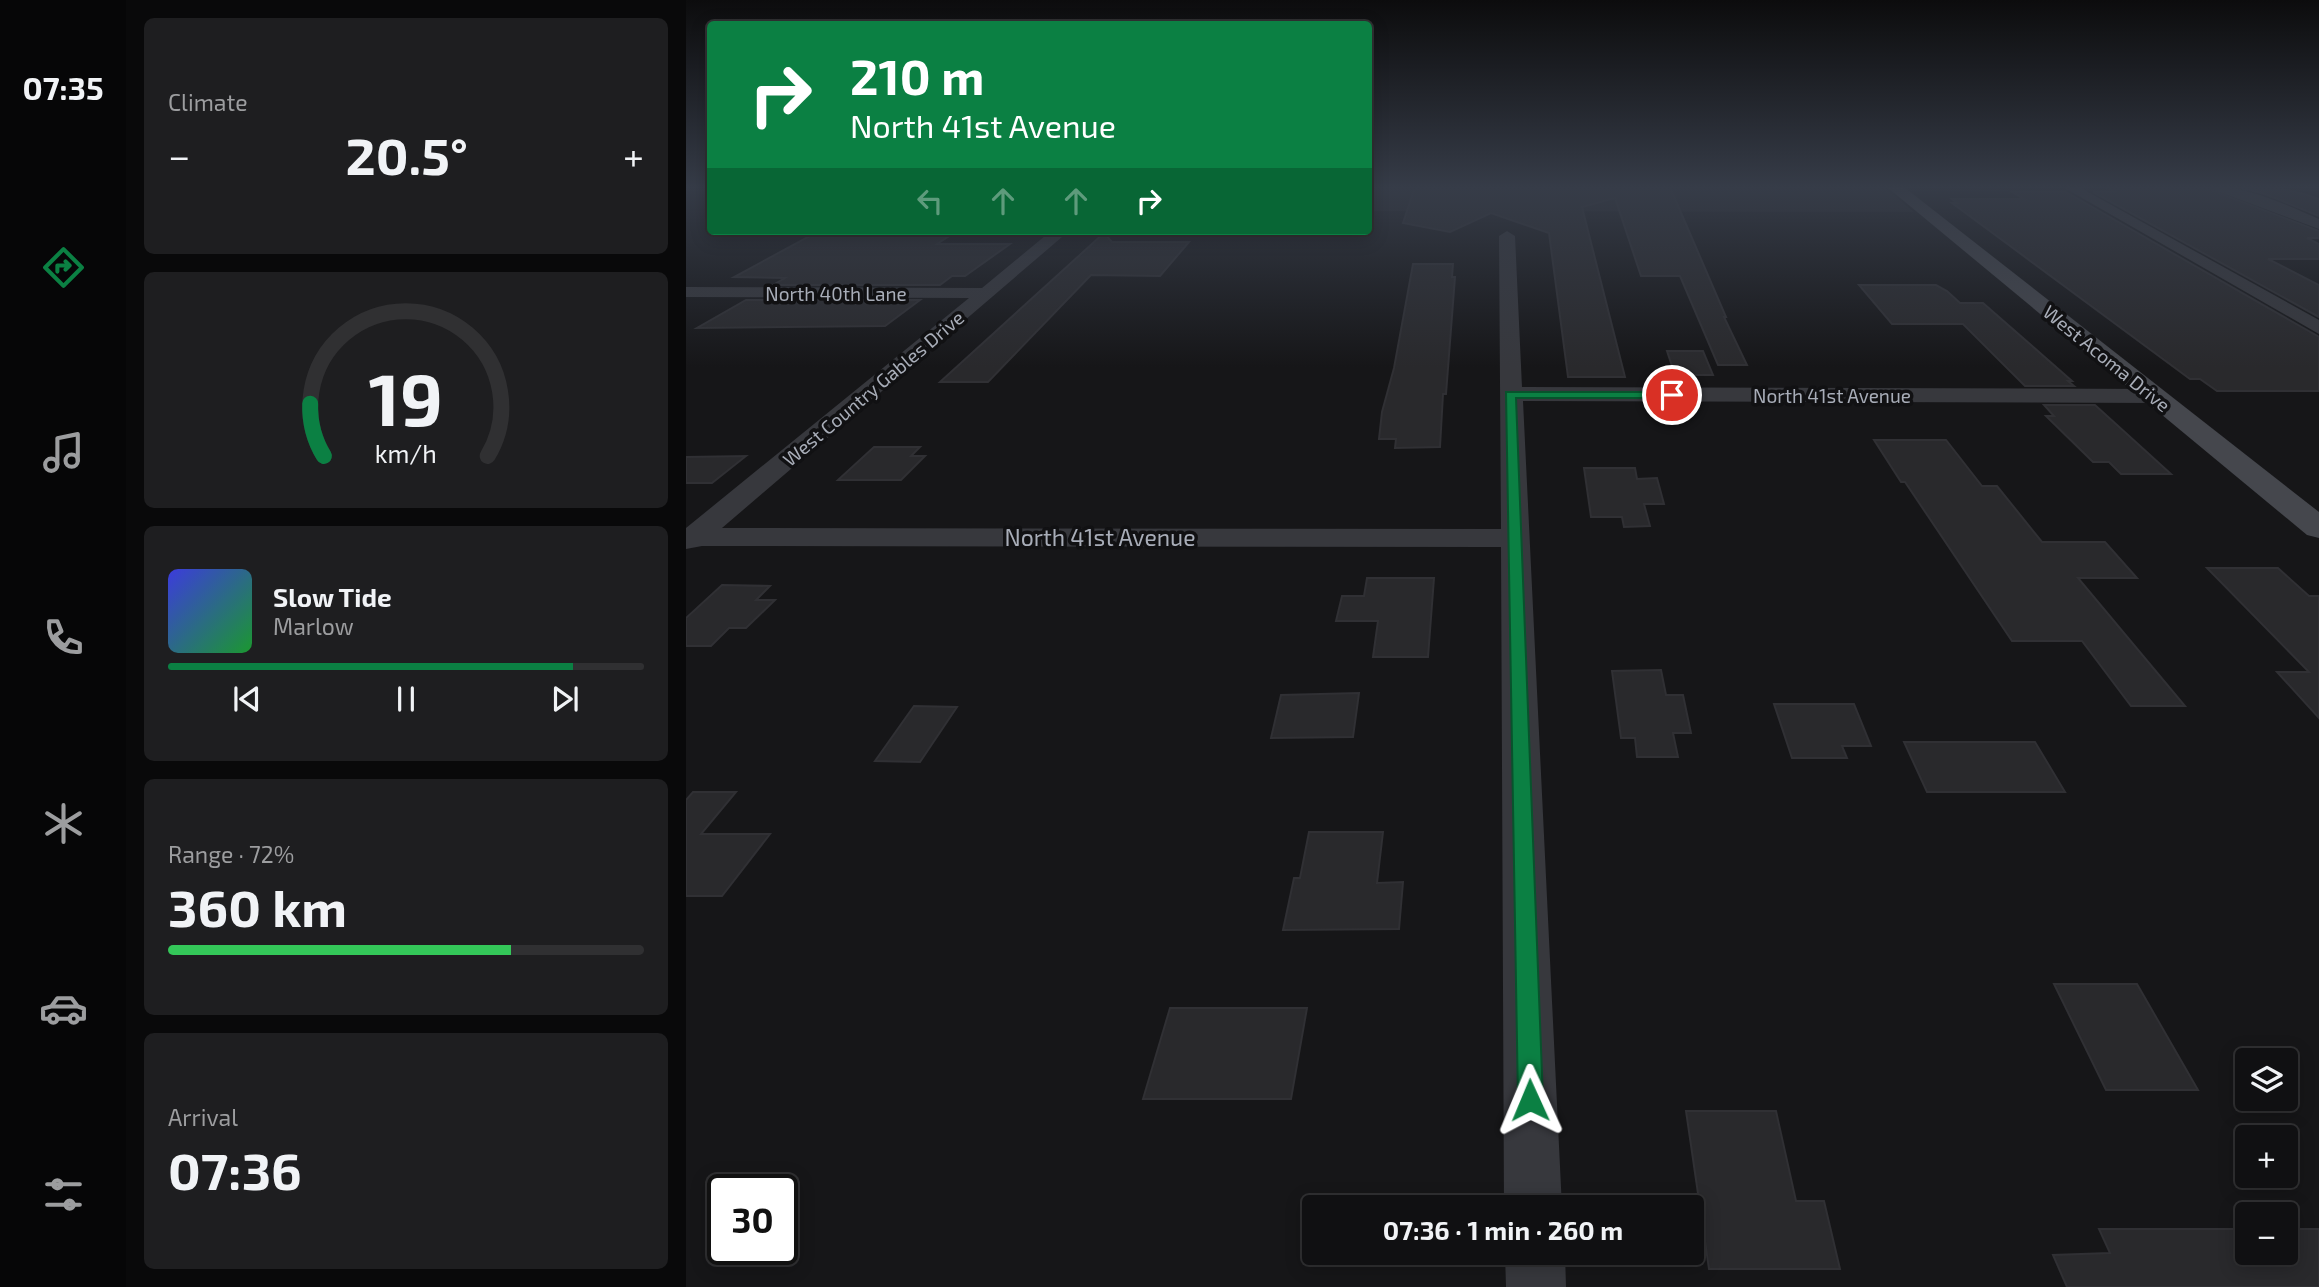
<!DOCTYPE html>
<html lang="en">
<head>
<meta charset="utf-8">
<style>
	:root { --surface:#101012; --page:#1e1e20; --text:#f1f3f6; --muted:#9c9d9f; --line:#303032; --accent:#0b8043 }
	body { margin:0; font-family:"Exo 2",sans-serif; background:var(--page); color:var(--text); height:100vh; display:flex; flex-direction:column; font-size:26px; white-space:nowrap }
	* { box-sizing:border-box; margin:0 }
	p { font-size:23px; color:var(--muted) }
	.icon { flex:none; width:38px; height:38px; fill:none; stroke:currentColor; stroke-width:2; stroke-linecap:round; stroke-linejoin:round }
	.map { position:relative; flex:1; overflow:hidden }
	.panel { display:flex; flex-direction:column; gap:18px; padding:18px; background:#09090a; width:560px }
	.panel>* { flex:none }
	.guide { position:absolute; left:21px; top:21px; width:665px; height:214px; border-radius:7px; box-shadow:0 4px 18px #0003,0 0 0 2px var(--line); background:#0b8043; color:#fff; overflow:hidden }
	.buttons { position:absolute; left:1549px; top:1048px; display:grid; gap:14px }
	.buttons a { display:grid; place-items:center; width:63px; height:63px; border-radius:7px; background:var(--surface); box-shadow:0 4px 18px #0003,0 0 0 2px var(--line); font-size:35px }
	.speed { position:absolute; left:21px; top:1174px; display:flex; gap:14px; font-size:35px; font-weight:700; text-align:center }
	.speed>* { display:grid; place-content:center; width:91px; height:91px; border-radius:50%; background:var(--surface); box-shadow:0 4px 18px #0003,0 0 0 2px var(--line); line-height:1 }
	.speed .limit { border:4px solid #111; border-radius:10px; background:#fff; color:#111 }
	.pin { position:absolute; display:grid; place-items:center; width:60px; height:60px; color:#fff; margin:-30px; border:4px solid #fff; border-radius:50%; box-shadow:0 2px 7px #0007 }
	.me { position:absolute; width:77px; margin:-38px; rotate:359deg; stroke-linejoin:round; filter:drop-shadow(0 0 5px #0008) }
	.turn { display:flex; align-items:center; gap:24px; height:147px; padding:0 28px; font-size:32px }
	.turn .icon { width:91px; height:91px; stroke-width:2.5 }
	.turn b { display:block; font-size:49px; line-height:60px }
	.lanes { display:flex; align-items:center; height:66px; padding:0 28px; background:#0003; justify-content:center; gap:35px; direction:ltr }
	.lanes .off { opacity:.35 }
	.big { font-size:52px; font-weight:700; line-height:1.1 }
	.panel .card { flex:1; display:flex; flex-direction:column; justify-content:center; gap:10px; min-width:0; padding:0 24px; border-radius:10px; background:var(--page) }
	.panel .dial { align-items:center; gap:0 }
	.dial svg { height:182px; overflow:visible; fill:none; stroke:var(--line); stroke-width:7; stroke-linecap:round; text-anchor:middle }
	.dial text { fill:var(--text); stroke:none }
	.song { display:flex; align-items:center; gap:21px }
	.cover { width:84px; height:84px; border-radius:10px; background:linear-gradient(135deg,hsl(240 70% 55%),hsl(130 70% 35%)) }
	.played { height:7px; border-radius:4px; background:linear-gradient(90deg,var(--accent) 85%,var(--line) 85%) }
	.keys { display:flex; justify-content:space-around; direction:ltr }
	.heat { display:flex; justify-content:space-between; align-items:center; font-size:38px; direction:ltr }
	.charge { height:10px; border-radius:5px; background:linear-gradient(90deg,#34c759 72%,var(--line) 0) }
	.trip { position:absolute; left:616px; top:1195px; width:402px; height:70px; border-radius:7px; background:var(--surface); box-shadow:0 4px 18px #0003,0 0 0 2px var(--line); font-weight:700; line-height:70px; text-align:center }
	main { display:flex; flex:1; min-height:0 }
	.menu { display:flex; flex-direction:column; width:126px; justify-content:space-around; align-items:center; background:#060607; color:var(--muted) }
	.menu .icon { width:49px; height:49px }
	.menu .on { color:var(--accent) }
	.menu b { font-size:32px; color:var(--text) }
	.map>svg:first-child { display:block }
	.built { fill:#222225 }
	.building { fill:#29292c; stroke:#303034; stroke-width:2 }
	.lines { fill:none; stroke-linecap:round; stroke-linejoin:round }
	.street { fill:#37383d; fill-rule:evenodd }
	.secondary { fill:#45474d; fill-rule:evenodd }
	.route { fill:#0b8043; stroke:#07532c; stroke-width:2 }
	.labels { text-anchor:middle; dominant-baseline:central; stroke-width:7; stroke-linejoin:round; paint-order:stroke }
	.far-street-label { font-size:19px; fill:#a8adb8; stroke:#111113 }
	.street-label { font-size:23px; fill:#a8adb8; stroke:#111113 }
</style>
</head>
<body>
<main>
<nav class="menu">
<b>07:35</b>
<svg class="icon on" aria-label="directions" viewBox="0 0 24 24"><path d="M12 3l9 9-9 9-9-9zM9 14v-3h6M13 9l2 2-2 2"/></svg>
<svg class="icon" aria-label="music" viewBox="0 0 24 24"><path d="M9 18V5l10-2v13"/><circle cx="6" cy="18" r="3"/><circle cx="16" cy="16" r="3"/></svg>
<svg class="icon" aria-label="phone" viewBox="0 0 24 24"><path d="M5 4h4l2 5-3 2q2 4 5 5l2-3 5 2v4C11 20 4 13 5 4z"/></svg>
<svg class="icon" aria-label="climate" viewBox="0 0 24 24"><path d="M12 3v18M4 7l16 10M4 17L20 7"/></svg>
<svg class="icon" aria-label="car" viewBox="0 0 24 24"><path d="M5 17H2v-5l4-1 3-4h7l3 4 3 1v5h-3M9 17h6M6 11h13"/><circle cx="7" cy="17" r="2"/><circle cx="17" cy="17" r="2"/></svg>
<svg class="icon" aria-label="filters" viewBox="0 0 24 24"><path d="M4 7h16M4 17h16"/><circle cx="9" cy="7" r="2"/><circle cx="15" cy="17" r="2"/></svg>
</nav>
<section class="panel">
<div class="card"><p>Climate</p>
<div class="heat"><a>−</a><b class="big">20.5°</b><a>+</a></div>
</div>
<div class="card dial"><svg viewBox="0 0 100 80">
<path d="M14 69A42 42 0 1 1 86 69"/>
<path d="M14 69A42 42 0 0 1 8 46" stroke="#0b8043"/>
<text x="50" y="56" font-size="32" font-weight="700">19</text>
<text x="50" y="72" font-size="11">km/h</text>
</svg></div>
<div class="card">
<div class="song"><i class="cover"></i><div><b>Slow Tide</b><p>Marlow</p></div></div>
<div class="played"></div>
<div class="keys"><svg class="icon" aria-label="previous" viewBox="0 0 24 24"><path d="M18 5L8 12l10 7zM5 5v14"/></svg><svg class="icon" aria-label="pause" viewBox="0 0 24 24"><path d="M8 5v14M16 5v14"/></svg><svg class="icon" aria-label="next" viewBox="0 0 24 24"><path d="M6 5l10 7-10 7zM19 5v14"/></svg></div>
</div>
<div class="card"><p>Range · 72%</p><b class="big">360 km</b><div class="charge"></div></div>
<div class="card"><p>Arrival</p><b class="big">07:36</b></div>
</section>
<div class="map">
<svg width="1633" height="1287" viewBox="0 0 1633 1287">
	<rect width="100%" height="100%" fill="#161618"/>
	<path class="built" d="M683,187H1198L1228,212L683,211Z"/>
	<path class="building" d="M729,187H984L1040,317H1038L1061,365H1032L994,276H955L929,198L896,207L939,377H882L863,233L805,213L764,232L717,223Z
		M1420,187H1517L1633,231V238H1621L1633,244V259H1582L1633,285V317L1407,192H1430Z
		M1552,187H1588L1618,194L1633,199V216L1579,194Z
		M1326,192H1380L1633,337V391H1531L1514,379H1504L1266,203H1271L1266,199H1338Z
		M133,231H271L251,244H324L279,276H266L254,285H87L99,278L48,277Z
		M418,233L426,242H503L474,276L405,275L302,382H254Z
		M727,264H767L766,277H769L760,394H757L754,447L709,448L710,439H693L696,412L708,368Z
		M1173,285H1250L1261,291L1274,303H1297L1386,381H1382L1388,386H1339L1277,324H1206Z
		M60,300H234L199,326L11,328Z
		M981,351H1017L1027,375H989Z
		M1358,405H1409L1485,474H1435L1423,462H1407L1360,416H1368Z
		M1188,440H1260L1296,486H1311L1356,542H1419L1451,578H1392L1499,706H1445L1396,641H1326L1219,482H1215Z
		M188,447H234L225,456H239L215,480H152Z
		M60,456L26,483H0V457Z
		M898,468H949L951,479L971,478L978,504H958L964,526L938,527L936,517H905Z
		M1521,568H1592L1623,596H1633V718L1591,672H1623Z
		M681,578H748L742,657H687L692,621H650L656,596H678Z
		M36,585L84,586L70,600H89L60,628H43L25,646H0V618Z
		M975,670L980,695H997L1005,733H987L992,757H951L949,738H935L926,671Z
		M673,693L667,737L585,738L595,695Z
		M1088,704H1168L1185,746H1156L1161,758H1106Z
		M228,706L271,707L234,762L189,761Z
		M1218,742H1349L1379,792H1241Z
		M7,792H50L15,834H84L36,896H0V800Z
		M623,832H697L691,883L717,882L713,929L597,930L608,878H614Z
		M1368,984H1451L1512,1090H1420Z
		M484,1008H621L605,1099H457Z
		M1000,1111H1090L1110,1201H1138L1154,1269H1023Z
		M1413,1229H1561V1253H1600V1229H1633V1287H1381L1367,1255L1424,1253Z"/>
	<g class="lines">
		<path class="street" d="M1377,187H1393L1633,320V334Z
			M1520,187C1558,184 1598,204 1633,219V229Z
			M365,231H383L36,528L815,529L813,236L821,231L829,236L836,387L1468,389L1476,391L1479,396L1476,401L1468,403L837,401L876,1208H818L815,547L16,546L0,549V528L283,298L0,297V287L296,288Z
			M819,1253H879L880,1287H820Z"/>
		<path class="secondary" d="M1201,187H1218L1633,512V538L1621,535Z"/>
	</g>
	<linearGradient id="sky" x2="0" y2="1"><stop stop-color="#0c0c0d"/><stop offset="0.51" stop-color="#363c48"/><stop offset="1" stop-color="#363c48" stop-opacity="0"/></linearGradient>
	<rect width="1633" height="367" fill="url(#sky)"/>
	<path class="route" d="M820,392H986L992,395L986,398H830L857,1100L853,1109L844,1112L835,1109L832,1100Z"/>
	<g class="labels">
		<g class="far-street-label">
			<text x="150" y="293">North 40th Lane</text>
			<text transform="translate(1421 358) rotate(39)">West Acoma Drive</text>
			<text transform="translate(187 388) rotate(-40)">West Country Gables Drive</text>
			<text x="1146" y="395">North 41st Avenue</text>
		</g>
		<g class="street-label">
			<text x="414" y="537">North 41st Avenue</text>
		</g>
	</g>
</svg>
<div class="buttons">
<a><svg class="icon" aria-label="layers" viewBox="0 0 24 24"><path d="M12 4l9 5-9 5-9-5zM3 14l9 5 9-5"/></svg></a>
<a>+</a>
<a>−</a>
</div>
<div class="speed"><div class="limit">30</div></div>
<div class="pin" style="left:986px;top:395px;background:#d93025"><svg class="icon" aria-label="arrive" viewBox="0 0 24 24"><path d="M6 21V4h12l-3 4 3 4H6"/></svg></div>
<svg class="me" style="left:844px;top:1100px" viewBox="-20 -20 40 40"><path d="M0-17L14 15 0 8-14 15z" fill="#0b8043" stroke="#fff" stroke-width="4"/></svg>
<div class="trip">07:36 · 1 min · 260 m</div>
<div class="guide">
<div class="turn"><svg class="icon" aria-label="right" viewBox="0 0 24 24"><path d="M7 20v-9h11M14 6l5 5-5 5"/></svg><div><b>210 m</b>North 41st Avenue</div></div>
<div class="lanes"><svg class="icon off" aria-label="left" viewBox="0 0 24 24"><path d="M17 20v-9H6M10 6l-5 5 5 5"/></svg><svg class="icon off" aria-label="ahead" viewBox="0 0 24 24"><path d="M12 20V5M6 11l6-6 6 6"/></svg><svg class="icon off" aria-label="ahead" viewBox="0 0 24 24"><path d="M12 20V5M6 11l6-6 6 6"/></svg><svg class="icon" aria-label="right" viewBox="0 0 24 24"><path d="M7 20v-9h11M14 6l5 5-5 5"/></svg></div>
</div>
</div>
</main>
</body>
</html>
